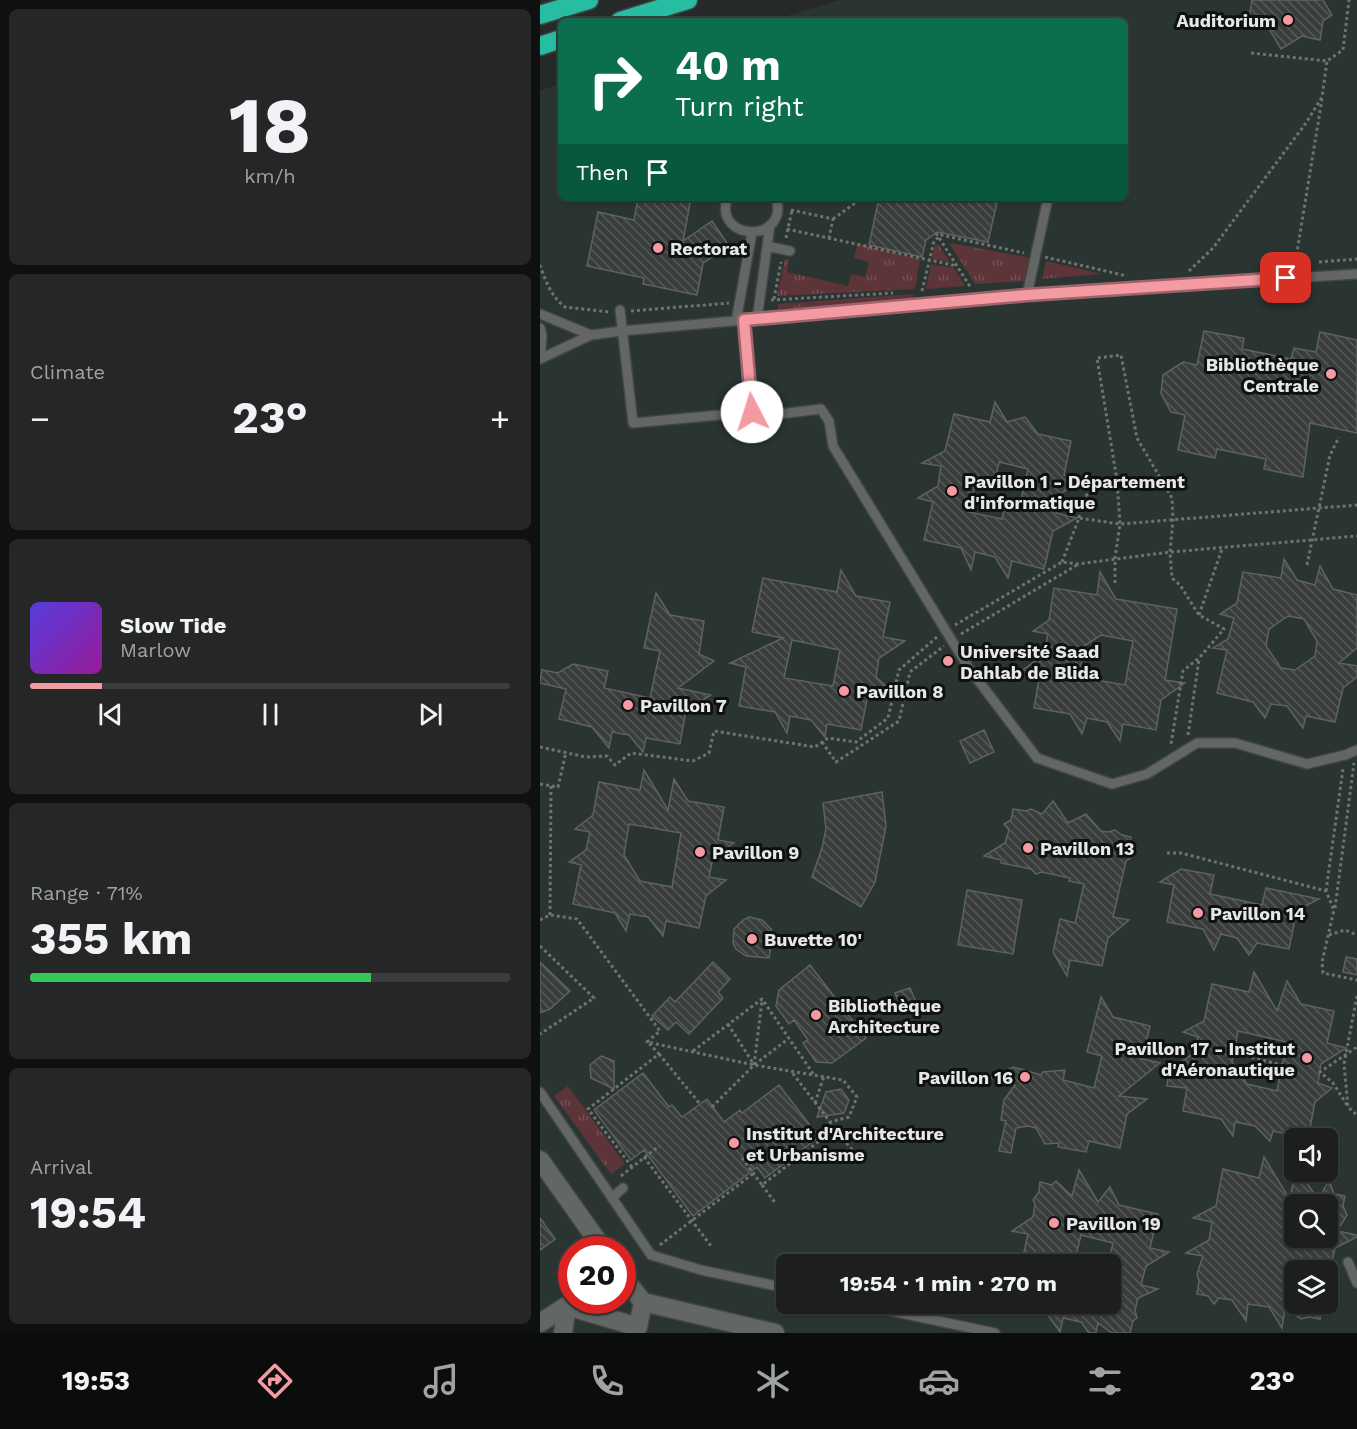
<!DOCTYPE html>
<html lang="en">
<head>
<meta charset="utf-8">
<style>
	:root { --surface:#1c1f1e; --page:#252727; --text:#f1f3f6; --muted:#a0a2a4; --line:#3a3d3c; --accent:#f49aa3 }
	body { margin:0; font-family:"Work Sans",sans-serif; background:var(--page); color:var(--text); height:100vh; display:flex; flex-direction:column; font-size:22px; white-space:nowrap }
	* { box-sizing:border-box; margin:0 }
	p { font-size:20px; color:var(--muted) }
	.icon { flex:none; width:33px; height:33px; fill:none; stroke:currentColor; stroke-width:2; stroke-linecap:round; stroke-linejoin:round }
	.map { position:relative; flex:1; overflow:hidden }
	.side { display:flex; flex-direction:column; gap:9px; padding:9px; background:#0f1110; width:540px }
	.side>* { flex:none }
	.guide { position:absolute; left:18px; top:18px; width:570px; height:183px; border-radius:9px; box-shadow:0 2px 4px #0004,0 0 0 2px var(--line); background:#0b6e4f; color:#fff; overflow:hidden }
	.tools { position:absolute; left:744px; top:1128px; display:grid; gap:12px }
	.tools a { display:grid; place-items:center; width:54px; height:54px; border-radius:9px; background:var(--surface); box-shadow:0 2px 4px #0004,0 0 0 2px var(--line); font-size:30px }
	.speed { position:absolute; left:18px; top:1236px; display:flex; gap:12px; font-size:30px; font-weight:700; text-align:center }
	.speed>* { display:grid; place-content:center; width:78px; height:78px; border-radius:50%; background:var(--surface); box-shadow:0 2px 4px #0004,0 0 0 2px var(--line); line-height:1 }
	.speed .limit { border:9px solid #d22; background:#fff; color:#111 }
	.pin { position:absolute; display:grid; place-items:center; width:51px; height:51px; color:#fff; margin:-26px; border-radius:12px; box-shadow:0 3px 9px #0006 }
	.me { position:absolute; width:66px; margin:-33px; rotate:355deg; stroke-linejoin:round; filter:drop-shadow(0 0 4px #0008) }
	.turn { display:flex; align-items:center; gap:21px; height:126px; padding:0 18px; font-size:27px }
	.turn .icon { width:78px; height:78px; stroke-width:2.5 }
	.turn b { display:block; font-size:42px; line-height:51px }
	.then { display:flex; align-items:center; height:57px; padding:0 18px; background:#0003; gap:12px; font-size:22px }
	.big { font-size:45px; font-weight:700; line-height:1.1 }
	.side .tile { flex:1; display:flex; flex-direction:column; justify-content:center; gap:9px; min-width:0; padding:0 21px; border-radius:9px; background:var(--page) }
	.side .dial { align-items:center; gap:0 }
	.dial b { font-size:78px; line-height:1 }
	.song { display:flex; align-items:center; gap:18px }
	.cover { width:72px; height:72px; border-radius:9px; background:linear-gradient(135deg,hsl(250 70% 55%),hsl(300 70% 35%)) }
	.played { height:6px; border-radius:3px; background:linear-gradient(90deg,var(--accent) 15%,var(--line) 15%) }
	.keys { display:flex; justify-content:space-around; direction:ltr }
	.heat { display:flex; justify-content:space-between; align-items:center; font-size:33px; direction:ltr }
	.charge { height:9px; border-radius:4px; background:linear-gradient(90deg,#34c759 71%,var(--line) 0) }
	.trip { position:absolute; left:236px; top:1254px; width:345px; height:60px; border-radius:9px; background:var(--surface); box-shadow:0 2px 4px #0004,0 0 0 2px var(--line); font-weight:700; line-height:60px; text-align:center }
	.dock { display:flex; height:96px; justify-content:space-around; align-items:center; background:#0b0c0c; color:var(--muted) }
	.dock .icon { width:42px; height:42px }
	.dock .selected { color:var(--accent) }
	.dock b { font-size:27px; color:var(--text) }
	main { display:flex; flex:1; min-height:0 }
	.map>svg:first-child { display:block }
	.built { fill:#2a3532; fill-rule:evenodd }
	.grass { fill:url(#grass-tufts) }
	.building { fill:url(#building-back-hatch); stroke:#5e6261; stroke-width:1.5; fill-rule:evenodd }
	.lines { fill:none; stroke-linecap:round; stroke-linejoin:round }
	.lane-casing { stroke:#424544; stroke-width:12 }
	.street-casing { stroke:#424544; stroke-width:21 }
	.highway-casing { stroke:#424544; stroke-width:21 }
	.path { stroke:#6f7271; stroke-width:3; stroke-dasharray:3 3; stroke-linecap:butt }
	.lane { stroke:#626665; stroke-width:9 }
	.street { stroke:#626665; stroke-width:18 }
	.highway { stroke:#27bda3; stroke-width:18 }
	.route-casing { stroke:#9f646a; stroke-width:15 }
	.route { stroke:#f49aa3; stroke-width:10 }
	.poi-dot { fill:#f49aa3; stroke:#0f1110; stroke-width:2 }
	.labels { text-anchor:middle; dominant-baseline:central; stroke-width:6; stroke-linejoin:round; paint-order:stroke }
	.poi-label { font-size:18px; font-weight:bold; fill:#e6e8e8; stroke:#0f1110; text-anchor:start }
</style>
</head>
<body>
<main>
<section class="side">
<div class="tile dial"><b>18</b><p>km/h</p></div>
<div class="tile"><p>Climate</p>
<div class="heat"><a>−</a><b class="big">23°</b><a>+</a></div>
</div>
<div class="tile">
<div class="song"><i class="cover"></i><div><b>Slow Tide</b><p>Marlow</p></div></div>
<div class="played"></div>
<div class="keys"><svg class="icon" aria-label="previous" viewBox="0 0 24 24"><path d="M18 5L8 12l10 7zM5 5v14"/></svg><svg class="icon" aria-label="pause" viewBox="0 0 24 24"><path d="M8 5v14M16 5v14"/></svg><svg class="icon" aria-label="next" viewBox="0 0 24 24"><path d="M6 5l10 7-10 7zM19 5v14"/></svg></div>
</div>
<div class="tile"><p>Range · 71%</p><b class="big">355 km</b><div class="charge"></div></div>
<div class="tile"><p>Arrival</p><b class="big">19:54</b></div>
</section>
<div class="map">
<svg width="817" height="1333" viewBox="0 0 817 1333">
	<defs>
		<pattern id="grass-tufts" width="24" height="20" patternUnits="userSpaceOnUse" patternTransform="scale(1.5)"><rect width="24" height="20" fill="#5d3438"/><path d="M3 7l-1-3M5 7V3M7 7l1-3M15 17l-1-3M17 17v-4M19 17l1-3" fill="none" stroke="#745155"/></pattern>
		<pattern id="building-back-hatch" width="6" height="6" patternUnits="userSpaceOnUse" patternTransform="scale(1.5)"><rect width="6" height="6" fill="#393d3c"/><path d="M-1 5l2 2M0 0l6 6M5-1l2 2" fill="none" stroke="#565958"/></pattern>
	</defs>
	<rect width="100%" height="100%" fill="#252928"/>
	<path class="built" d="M300,0H817V1333H0V90L21,84V198H585V21H230ZM754,1138H788V1172H754ZM754,1204H788V1238H754ZM32,1250H82V1300H32ZM246,1264H570V1304H246ZM754,1270H788V1304H754Z"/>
	<path class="grass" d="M409,243L491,258L486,281L435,284Z
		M317,244L380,259L375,289L237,296L245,259H249L247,272L308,286L311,274L325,277L329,262L314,258Z
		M398,244L410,262L392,259L395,245Z
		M506,261L562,274L502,279Z
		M391,264L414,268L425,286L386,289Z
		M373,294L372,300L238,309V304Z
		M28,1086L85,1164L71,1174L14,1096Z"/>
	<path class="building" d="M712,0H783L792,15L783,21L780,40L762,36L741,49L728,27L711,23L709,18Z
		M98,198H151L143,241L172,221L189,246L163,263L157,295L103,284L104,278L47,266L58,212L94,220Z
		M339,198H458L448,242L398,232L386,240L382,257L329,245Z
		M664,331L704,338L702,349L751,359L754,348L776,352L780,332L817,340V433L770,423L763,477L724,469L726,459L677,449L675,458L638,450L645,415L631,412L621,393L623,375L643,362L657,365Z
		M455,402L467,422L485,417L498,434L531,441L524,475L544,479L520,494L516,513L537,518L513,531L504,569L472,561L468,578L455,557L435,552L431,570L421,548L384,540L393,502L378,498L398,486L401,466L382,463L405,451L414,414L450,422ZM459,462L488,469L480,505L466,502L462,519L429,512L437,476L455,480Z
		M744,559L757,580L775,585L780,566L793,589L817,595V648L799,663L817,666V677L803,688L795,722L766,716L763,728L747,706L731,704L725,718L713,702L677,693L687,650L673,648L688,639L694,618L680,614L697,603L703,572L741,578ZM748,616L764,619L777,641L775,656L755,670L741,668L726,646L729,629Z
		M301,570L316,596L350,602L343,637L365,641L339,658L336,677L345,685L328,694L321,730L287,724L285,737L271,720L250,716L247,733L235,712L199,706L206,667L190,663L243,638L212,632L223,578L297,592ZM252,640L300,650L293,686L244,678Z
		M560,572L576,599L637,609L625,680L645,683L621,700L616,730L583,724L580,741L567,722L547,718L542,734L530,714L494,708L500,673L483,670L504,654L508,634L493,631L509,620L514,588L557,595ZM561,635L593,641L585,685L539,677L544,646Z
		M116,593L130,615L164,621L159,654L174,661L138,688L171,695L146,710L140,744L106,738L103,752L89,735L72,732L69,748L52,727L19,719L26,689L0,683L2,670L18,673L33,664L68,671L64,688L110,698L120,651L104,648Z
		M444,730L454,752L430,763L420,741Z
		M104,770L128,810L134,779L148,801L184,807L178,840L194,843L173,858L169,877L186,880L166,896L159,928L126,921L123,936L108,917L90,914L86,931L75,913L33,904L41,865L29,862L46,850L50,832L35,829L53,815L59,782L100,790ZM89,824L141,833L132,887L100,881L84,855Z
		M342,792L346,826L335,882L321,907L272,877L282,848L286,829L283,803Z
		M513,801L528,823L546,814L561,831L568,832L575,830L582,835L591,837L588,851L592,857L586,861L573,917L589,920L568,938L562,966L530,960L527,976L513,952L520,919L535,923L544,884L529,881L530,878L502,872L496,874L491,869L461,863V860L444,856L465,843L469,830L464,824L471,820L473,809L486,811L491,809L502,814Z
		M641,869L674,875L670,894L689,898L722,905L726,888L779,899L757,910L749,949L717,943L709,955L697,938L681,934L674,950L663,929L627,922L634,885L620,882Z
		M427,890L482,900L473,954L418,945Z
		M209,917L222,920L231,929L233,936L229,958L206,956L196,949L193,943L194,929L203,920Z
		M806,957L817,959V975L803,972Z
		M0,962L30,991L10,1009L0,1013Z
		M173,962L190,979L178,992L183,998L149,1034L136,1022L128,1030L112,1016L130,997L135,1002Z
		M270,965L326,1038L292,1063L276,1062L263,1043L268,1040L254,1020L249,1024L236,1006L239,990Z
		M714,972L737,1011L747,981L761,1004L794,1011L787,1043L806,1048L781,1064L778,1083L792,1088L775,1102L768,1138L733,1131L730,1141L715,1126L695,1122L693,1136L681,1119L643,1111L647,1088L627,1086L629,1071L646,1072L641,1062L654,1053L658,1037L643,1032L664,1021L672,984L709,992ZM698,1031L747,1042L737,1091L707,1084L692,1062Z
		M370,988L376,1002L361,1008L355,993Z
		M561,997L573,1017L610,1026L602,1059L620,1063L579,1096L607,1099L587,1114L580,1148L549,1141L546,1152L518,1147L519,1143L505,1144L496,1128L488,1126L476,1128L471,1153L459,1151L466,1121L461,1120L464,1100L475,1085L451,1078L473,1067L501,1075L503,1072L525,1070L523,1080L554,1088L562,1056L547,1052Z
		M61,1056L74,1061V1089L51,1078L50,1065Z
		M103,1073L129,1107L132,1105L142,1117L167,1099L184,1122L200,1110L202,1113L239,1085L279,1137L225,1178L217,1167L153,1216L104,1150L91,1160L54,1110Z
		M301,1089L309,1100L304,1113L277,1117L286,1092Z
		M724,1157L750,1200L755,1172H760L778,1200L789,1180L794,1194L805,1196L803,1206L807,1215L797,1231L817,1235V1237L795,1248L790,1270H754V1304H782L780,1319L769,1317L761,1319L745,1308L742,1328L729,1307L708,1304L706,1321L692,1300L679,1298L674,1304L668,1296L657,1294L659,1281L657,1274L663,1256L646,1253L669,1240L672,1222L653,1218L676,1206L683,1169L719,1178ZM753,1204H788V1238H754V1207Z
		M539,1170L558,1202L570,1187L579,1205L618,1214L610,1248L629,1252L606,1266L601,1285L618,1289L598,1298L595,1310L597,1318L593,1321L590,1333H572L558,1323L556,1333H549L541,1322L523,1318L520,1332L500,1304H570V1264H568L573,1243L541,1235L534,1264H465L484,1252L488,1234L472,1231L493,1217L495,1204L493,1200L499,1192L500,1182L512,1185L516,1181L532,1196Z
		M0,1218L15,1239L0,1250Z"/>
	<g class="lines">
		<defs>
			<path id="lane" d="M187,198C174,243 250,243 236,198
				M227,246L250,251
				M487,295L508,198
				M80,310L93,423L212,412L204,320
				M0,314L51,335
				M217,319L230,225
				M196,321L212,233
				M0,328L2,335L0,359
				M0,359L51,335L81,331L487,295L817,274
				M212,412L232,415L281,409L289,421L293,446L428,667L497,758L572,784L607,774L657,743H695L767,764L805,755L817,750
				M0,1092L111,1255L161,1270L246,1288
				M72,1198L83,1188
				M808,1262L817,1283
				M318,1304L455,1333"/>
			<path id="street" d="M0,1160L64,1250
				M82,1276L103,1302L235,1333
				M0,1323L34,1301
				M23,1333L27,1306L98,1327L103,1302"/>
			<path id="highway" d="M0,15L49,0
				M80,21L148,0
				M0,46L21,39"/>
		</defs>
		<use href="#lane" class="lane-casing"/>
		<use href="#street" class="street-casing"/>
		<use href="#highway" class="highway-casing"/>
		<path class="path" d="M711,53L787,61L803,50L809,0
			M251,210L293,219L289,238
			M293,219L322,198
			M247,229L417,266
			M396,233L431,288
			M246,238L252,210
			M505,257L587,276
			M779,262L817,259
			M758,264H755L782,99
			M0,265C5,280 12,298 25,307L69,312
			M649,271L673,248L766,123L782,97L787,61
			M382,291L394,241L401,235L484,253
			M234,299L241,262
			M231,300L353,293
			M91,311L189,303
			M539,518L543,497L576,480
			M522,562L539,518L580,524L817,505
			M767,565L790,455L799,437
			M575,583V558L580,524L577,480L557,358L581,355L597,438L632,498L633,520L630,552L632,578L640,585L659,615L684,629L660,657L643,671L631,744
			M659,615L682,549
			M415,625L522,562L538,564L630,552L817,536
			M421,634L537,565
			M648,735L659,659
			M282,742L296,762L359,721L370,672L404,646
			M0,747L46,757L67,756L75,765L91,753L153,761L169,753L174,731L275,747L288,738L316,742L348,718L359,670L397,637
			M0,784L18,787L26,752
			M627,853H641L786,891L794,910L782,962L783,973L817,980
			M786,891L803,769
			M795,908L814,763
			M10,915L11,786
			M0,920L10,915L37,919L120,1031L107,1042L214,1065L303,1080L317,1097L309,1117L290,1122L251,1071
			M789,935L805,930L817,935
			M0,946L54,998L0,1034
			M817,996L804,1064L808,1107L817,1115
			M188,1024L213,1063
			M153,1051L222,999L274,1075
			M694,1053L742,1065
			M119,1054L160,1104
			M214,1065L222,1001
			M275,1103L284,1076
			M807,1105L793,1083L780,1072L817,1047
			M172,1107L214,1065L248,1039
			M295,1129L314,1152
			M104,1157L171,1246
			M202,1158L222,1185L295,1129L290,1122
			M92,1167L48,1109L119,1054L108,1042
			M81,1176L119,1146
			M222,1185L236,1204
			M120,1245L214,1173"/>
		<use href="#lane" class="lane"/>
		<use href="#street" class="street"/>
		<use href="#highway" class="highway"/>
	</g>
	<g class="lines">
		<defs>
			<path id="route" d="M212,412L204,320L487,295L746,278"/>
		</defs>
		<use href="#route" class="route-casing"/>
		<use href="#route" class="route"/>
	</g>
	<g class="poi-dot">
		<circle cx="748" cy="20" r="6"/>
		<circle cx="118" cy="248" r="6"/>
		<circle cx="791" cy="374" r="6"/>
		<circle cx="412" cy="491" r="6"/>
		<circle cx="408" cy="661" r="6"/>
		<circle cx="304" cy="691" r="6"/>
		<circle cx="88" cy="705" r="6"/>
		<circle cx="488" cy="848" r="6"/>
		<circle cx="160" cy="852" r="6"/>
		<circle cx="658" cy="913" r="6"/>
		<circle cx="212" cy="939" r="6"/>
		<circle cx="276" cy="1015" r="6"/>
		<circle cx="767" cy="1058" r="6"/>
		<circle cx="485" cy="1077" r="6"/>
		<circle cx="194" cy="1143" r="6"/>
		<circle cx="514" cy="1223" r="6"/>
	</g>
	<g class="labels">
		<g class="poi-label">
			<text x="736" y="20" text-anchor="end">Auditorium</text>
			<text x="130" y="248">Rectorat</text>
			<text x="779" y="364" text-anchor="end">Bibliothèque<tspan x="779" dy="21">Centrale</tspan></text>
			<text x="424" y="481">Pavillon 1 - Département<tspan x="424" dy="21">d'informatique</tspan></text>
			<text x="420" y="651">Université Saad<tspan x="420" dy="21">Dahlab de Blida</tspan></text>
			<text x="316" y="691">Pavillon 8</text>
			<text x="100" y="705">Pavillon 7</text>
			<text x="500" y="848">Pavillon 13</text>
			<text x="172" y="852">Pavillon 9</text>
			<text x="670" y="913">Pavillon 14</text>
			<text x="224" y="939">Buvette 10'</text>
			<text x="288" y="1005">Bibliothèque<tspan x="288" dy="21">Architecture</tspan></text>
			<text x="755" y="1048" text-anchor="end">Pavillon 17 - Institut<tspan x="755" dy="21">d'Aéronautique</tspan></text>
			<text x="473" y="1077" text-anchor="end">Pavillon 16</text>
			<text x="206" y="1133">Institut d'Architecture<tspan x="206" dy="21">et Urbanisme</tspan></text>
			<text x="526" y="1223">Pavillon 19</text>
		</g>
	</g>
</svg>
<div class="tools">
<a><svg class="icon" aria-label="sound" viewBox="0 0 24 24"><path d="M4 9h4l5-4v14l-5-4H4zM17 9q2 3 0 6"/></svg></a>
<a><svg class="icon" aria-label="search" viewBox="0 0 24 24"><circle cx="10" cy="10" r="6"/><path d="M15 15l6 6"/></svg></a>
<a><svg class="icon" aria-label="layers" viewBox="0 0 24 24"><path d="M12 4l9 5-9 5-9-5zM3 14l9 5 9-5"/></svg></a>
</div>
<div class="speed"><div class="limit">20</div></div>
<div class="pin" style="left:746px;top:278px;background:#d93025"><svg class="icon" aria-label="arrive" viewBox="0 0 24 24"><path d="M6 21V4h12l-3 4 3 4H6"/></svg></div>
<svg class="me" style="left:212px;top:412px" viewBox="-20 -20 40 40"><circle r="19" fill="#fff"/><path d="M0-13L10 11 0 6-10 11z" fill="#f49aa3"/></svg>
<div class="trip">19:54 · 1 min · 270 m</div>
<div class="guide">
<div class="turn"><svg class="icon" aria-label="right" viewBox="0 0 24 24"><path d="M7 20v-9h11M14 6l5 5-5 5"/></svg><div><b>40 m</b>Turn right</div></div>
<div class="then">Then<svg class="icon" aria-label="arrive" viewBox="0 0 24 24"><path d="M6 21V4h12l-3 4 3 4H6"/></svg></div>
</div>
</div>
</main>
<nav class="dock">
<b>19:53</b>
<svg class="icon selected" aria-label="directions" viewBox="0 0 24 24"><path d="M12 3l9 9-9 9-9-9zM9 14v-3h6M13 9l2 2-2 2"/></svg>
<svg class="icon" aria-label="music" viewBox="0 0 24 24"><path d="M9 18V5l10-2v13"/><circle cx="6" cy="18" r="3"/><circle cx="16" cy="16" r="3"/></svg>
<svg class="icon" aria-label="phone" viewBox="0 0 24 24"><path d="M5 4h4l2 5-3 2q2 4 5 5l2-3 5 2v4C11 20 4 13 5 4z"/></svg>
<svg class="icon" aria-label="climate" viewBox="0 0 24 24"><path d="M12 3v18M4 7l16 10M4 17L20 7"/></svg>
<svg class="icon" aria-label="car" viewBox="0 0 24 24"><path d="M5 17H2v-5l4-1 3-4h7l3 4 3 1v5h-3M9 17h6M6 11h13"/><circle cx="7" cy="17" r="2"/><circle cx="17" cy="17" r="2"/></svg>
<svg class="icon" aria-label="filters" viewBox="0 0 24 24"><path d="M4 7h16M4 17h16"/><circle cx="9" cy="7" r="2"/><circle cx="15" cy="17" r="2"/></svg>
<b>23°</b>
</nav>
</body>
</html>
